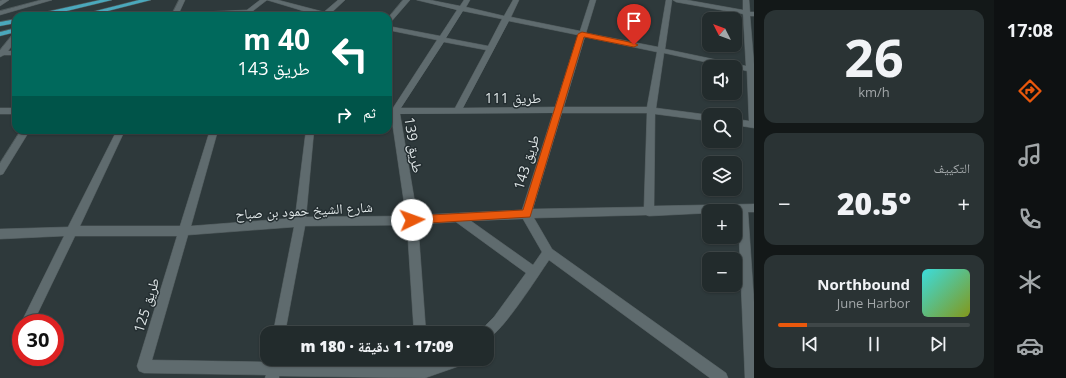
<!DOCTYPE html>
<html lang="ar">
<head>
<meta charset="utf-8">
<style>
	:root { --surface:#222b2c; --page:#2a3334; --text:#f1f3f6; --muted:#a2a7a9; --line:#3f4748; --accent:#ea580c }
	body { margin:0; font-family:"Open Sans","Noto Naskh Arabic",sans-serif; background:var(--page); color:var(--text); direction:rtl; height:100vh; display:flex; flex-direction:column; font-size:15px; white-space:nowrap }
	* { box-sizing:border-box; margin:0 }
	p { font-size:13px; color:var(--muted) }
	.icon { flex:none; width:22px; height:22px; fill:none; stroke:currentColor; stroke-width:2; stroke-linecap:round; stroke-linejoin:round }
	.map { position:relative; flex:1; overflow:hidden; direction:ltr }
	.details { display:flex; flex-direction:column; gap:10px; padding:10px; background:#131818; width:240px }
	.details>* { flex:none }
	.top-card { position:absolute; left:12px; top:12px; width:380px; height:122px; border-radius:12px; box-shadow:0 1px 3px #0004,0 0 0 1px var(--line); direction:rtl; background:#00695c; color:#fff; overflow:hidden }
	.needle { width:26px; rotate:312deg }
	.buttons { position:absolute; left:702px; top:12px; display:grid; gap:8px }
	.buttons a { display:grid; place-items:center; width:40px; height:40px; border-radius:8px; background:var(--surface); box-shadow:0 1px 3px #0004,0 0 0 1px var(--line); font-size:20px }
	.speed { position:absolute; left:12px; top:314px; display:flex; gap:8px; font-size:20px; font-weight:700; text-align:center }
	.speed>* { display:grid; place-content:center; width:52px; height:52px; border-radius:50%; background:var(--surface); box-shadow:0 1px 3px #0004,0 0 0 1px var(--line); line-height:1 }
	.speed .limit { border:6px solid #d22; background:#fff; color:#111 }
	.pin { position:absolute; display:grid; place-items:center; width:34px; height:34px; color:#fff; margin:-41px -17px; border-radius:50% 50% 50% 0; rotate:-45deg; box-shadow:0 0 4px #0007 }
	.pin .icon { rotate:45deg }
	.me { position:absolute; width:44px; margin:-22px; rotate:87deg; stroke-linejoin:round; filter:drop-shadow(0 0 3px #0008) }
	.turn { display:flex; align-items:center; gap:14px; height:84px; padding:0 16px; font-size:18px }
	.turn .icon { width:52px; height:52px; stroke-width:2.5 }
	.turn b { display:block; font-size:28px; line-height:34px }
	.then { display:flex; align-items:center; height:38px; padding:0 16px; background:#0003; gap:8px; font-size:15px }
	.big { font-size:30px; font-weight:800; line-height:1.1 }
	.details .tile { flex:1; display:flex; flex-direction:column; justify-content:center; gap:6px; min-width:0; padding:0 14px; border-radius:12px; background:var(--page) }
	.details .dial { align-items:center; gap:0 }
	.dial b { font-size:52px; line-height:1 }
	.song { display:flex; align-items:center; gap:12px }
	.cover { width:48px; height:48px; border-radius:6px; background:linear-gradient(135deg,hsl(180 70% 55%),hsl(70 70% 35%)) }
	.played { height:4px; border-radius:2px; background:linear-gradient(90deg,var(--accent) 15%,var(--line) 15%) }
	.keys { display:flex; justify-content:space-around; direction:ltr }
	.heat { display:flex; justify-content:space-between; align-items:center; font-size:22px; direction:ltr }
	.trip { position:absolute; left:260px; top:326px; width:234px; height:40px; border-radius:12px; background:var(--surface); box-shadow:0 1px 3px #0004,0 0 0 1px var(--line); font-weight:800; line-height:40px; text-align:center; direction:rtl }
	main { display:flex; flex:1; min-height:0 }
	.tabs { display:flex; flex-direction:column; width:72px; justify-content:space-around; align-items:center; background:#0e1112; color:var(--muted) }
	.tabs .icon { width:28px; height:28px }
	.tabs .current { color:var(--accent) }
	.tabs b { font-size:18px; color:var(--text) }
	.map>svg:first-child { display:block }
	.lines { fill:none; stroke-linecap:round; stroke-linejoin:round }
	.minor-casing { stroke:#4e585a; stroke-width:1 }
	.major-casing { stroke:#4e585a; stroke-width:1 }
	.minor { fill:#5f6b6e; fill-rule:evenodd }
	.major { fill:#4aa8bc; fill-rule:evenodd }
	.route { fill:#ea580c; stroke:#983908 }
	.labels { text-anchor:middle; dominant-baseline:central; stroke-width:3; stroke-linejoin:round; paint-order:stroke }
	.street-label { font-size:14px; fill:#e1e8e9; stroke:#242e31 }
</style>
</head>
<body>
<main>
<nav class="tabs">
<b>17:08</b>
<svg class="icon current" aria-label="directions" viewBox="0 0 24 24"><path d="M12 3l9 9-9 9-9-9zM9 14v-3h6M13 9l2 2-2 2"/></svg>
<svg class="icon" aria-label="music" viewBox="0 0 24 24"><path d="M9 18V5l10-2v13"/><circle cx="6" cy="18" r="3"/><circle cx="16" cy="16" r="3"/></svg>
<svg class="icon" aria-label="phone" viewBox="0 0 24 24"><path d="M5 4h4l2 5-3 2q2 4 5 5l2-3 5 2v4C11 20 4 13 5 4z"/></svg>
<svg class="icon" aria-label="climate" viewBox="0 0 24 24"><path d="M12 3v18M4 7l16 10M4 17L20 7"/></svg>
<svg class="icon" aria-label="car" viewBox="0 0 24 24"><path d="M5 17H2v-5l4-1 3-4h7l3 4 3 1v5h-3M9 17h6M6 11h13"/><circle cx="7" cy="17" r="2"/><circle cx="17" cy="17" r="2"/></svg>
</nav>
<section class="details">
<div class="tile dial"><b>26</b><p>km/h</p></div>
<div class="tile"><p>التكييف</p>
<div class="heat"><a>−</a><b class="big">20.5°</b><a>+</a></div>
</div>
<div class="tile">
<div class="song"><i class="cover"></i><div><b>Northbound</b><p>June Harbor</p></div></div>
<div class="played"></div>
<div class="keys"><svg class="icon" aria-label="previous" viewBox="0 0 24 24"><path d="M18 5L8 12l10 7zM5 5v14"/></svg><svg class="icon" aria-label="pause" viewBox="0 0 24 24"><path d="M8 5v14M16 5v14"/></svg><svg class="icon" aria-label="next" viewBox="0 0 24 24"><path d="M6 5l10 7-10 7zM19 5v14"/></svg></div>
</div>
</section>
<div class="map">
<svg width="754" height="378" viewBox="0 0 754 378">
	<rect width="100%" height="100%" fill="#2e393b"/>
	<g class="lines">
		<defs>
			<path id="minor" d="M2,0H9L0,6V1Z
				M41,0H52L0,15V11Z
				M179,0H185L179,13L247,10L260,0H278L324,12L338,0H345L330,14L334,16H320L267,0L249,14L171,16Z
				M403,0H410L390,23L388,24V18Z
				M417,0H430L460,6L464,0H470L466,7L504,16L513,0H519L511,17L580,31L590,0H596L586,33L658,47L666,0H672L665,49L746,66L743,14L676,2L673,0H687L743,10V0H749L750,12H754V16H750L754,64V128L735,125V119L749,121L747,71L735,68V67H728L664,53L656,108L709,115V121L655,114L654,206L754,204V212H748L754,302V378H745L738,213H735V211H709V213L649,216L646,215L534,218L552,249L726,373L728,378H710L549,260C538,276 502,333 487,339V333H480L482,329L494,317L526,273L456,222L418,224L426,333H414L407,225L305,226L285,333H273L294,227L188,235L152,360L268,362V359H282L281,362L416,365L415,359H429V363L441,359H467L465,364L425,378L279,376V378H265L266,375L144,373L139,371L137,366L177,236H75L33,323H21L64,236L0,239V229L68,227L117,130H125L80,226H180L210,130H218L191,226L295,218L306,130H314L306,217L406,216L391,114H388V108H393L437,40L388,30V26L440,36L457,10ZM463,11L502,19L488,46L446,38ZM509,21L578,35L555,107L463,108ZM585,37L657,52L647,107H564ZM444,42L486,50L455,108H401ZM553,113L522,210L417,215L400,114ZM562,113H647L644,207L533,209ZM523,219L542,252L533,265L471,221Z
				M13,34H16V41L8,51H16V55H4L0,57V50Z
				M0,108H16V114H0Z
				M21,130H30L3,174L0,175V163Z
				M21,330V346H19L15,344L13,340L17,332Z"/>
			<path id="major" d="M100,0H112L46,16H34L37,14Z
				M139,0H151L88,16H76Z
				M16,19V23L0,26V22Z
				M16,28V32L0,36V32Z"/>
		</defs>
		<use href="#minor" class="minor-casing"/>
		<use href="#major" class="major-casing"/>
		<use href="#minor" class="minor"/>
		<use href="#major" class="major"/>
	</g>
	<path class="route" d="M582,32L634,43L638,45L634,47L584,37L530,217L412,224L409,223L407,220L409,217L412,216L523,210L578,34Z"/>
	<g class="labels">
		<g class="street-label">
			<text x="513" y="97">طريق 111</text>
			<text transform="translate(414 145) rotate(81)">طريق 139</text>
			<text transform="translate(526 162) rotate(-73)">طريق 143</text>
			<text transform="translate(304 210) rotate(-3)">شارع الشيخ حمود بن صباح</text>
			<text transform="translate(146 305) rotate(-73)">طريق 125</text>
		</g>
	</g>
</svg>
<div class="buttons">
<a><svg class="needle" viewBox="-14 -14 28 28"><path d="M0-13l5 13h-10z" fill="#e53935"/><path d="M0 13l5-13h-10z" fill="#a2a7a9"/></svg></a>
<a><svg class="icon" aria-label="sound" viewBox="0 0 24 24"><path d="M4 9h4l5-4v14l-5-4H4zM17 9q2 3 0 6"/></svg></a>
<a><svg class="icon" aria-label="search" viewBox="0 0 24 24"><circle cx="10" cy="10" r="6"/><path d="M15 15l6 6"/></svg></a>
<a><svg class="icon" aria-label="layers" viewBox="0 0 24 24"><path d="M12 4l9 5-9 5-9-5zM3 14l9 5 9-5"/></svg></a>
<a>+</a>
<a>−</a>
</div>
<div class="speed"><div class="limit">30</div></div>
<div class="pin" style="left:634px;top:45px;background:#d93025"><svg class="icon" aria-label="arrive" viewBox="0 0 24 24"><path d="M6 21V4h12l-3 4 3 4H6"/></svg></div>
<svg class="me" style="left:412px;top:220px" viewBox="-20 -20 40 40"><circle r="19" fill="#fff"/><path d="M0-13L10 11 0 6-10 11z" fill="#ea580c"/></svg>
<div class="trip">17:09 · 1 دقيقة · 180 m</div>
<div class="top-card">
<div class="turn"><svg class="icon" aria-label="left" viewBox="0 0 24 24"><path d="M17 20v-9H6M10 6l-5 5 5 5"/></svg><div><b>40 m</b>طريق 143</div></div>
<div class="then">ثم<svg class="icon" aria-label="right" viewBox="0 0 24 24"><path d="M7 20v-9h11M14 6l5 5-5 5"/></svg></div>
</div>
</div>
</main>
</body>
</html>
